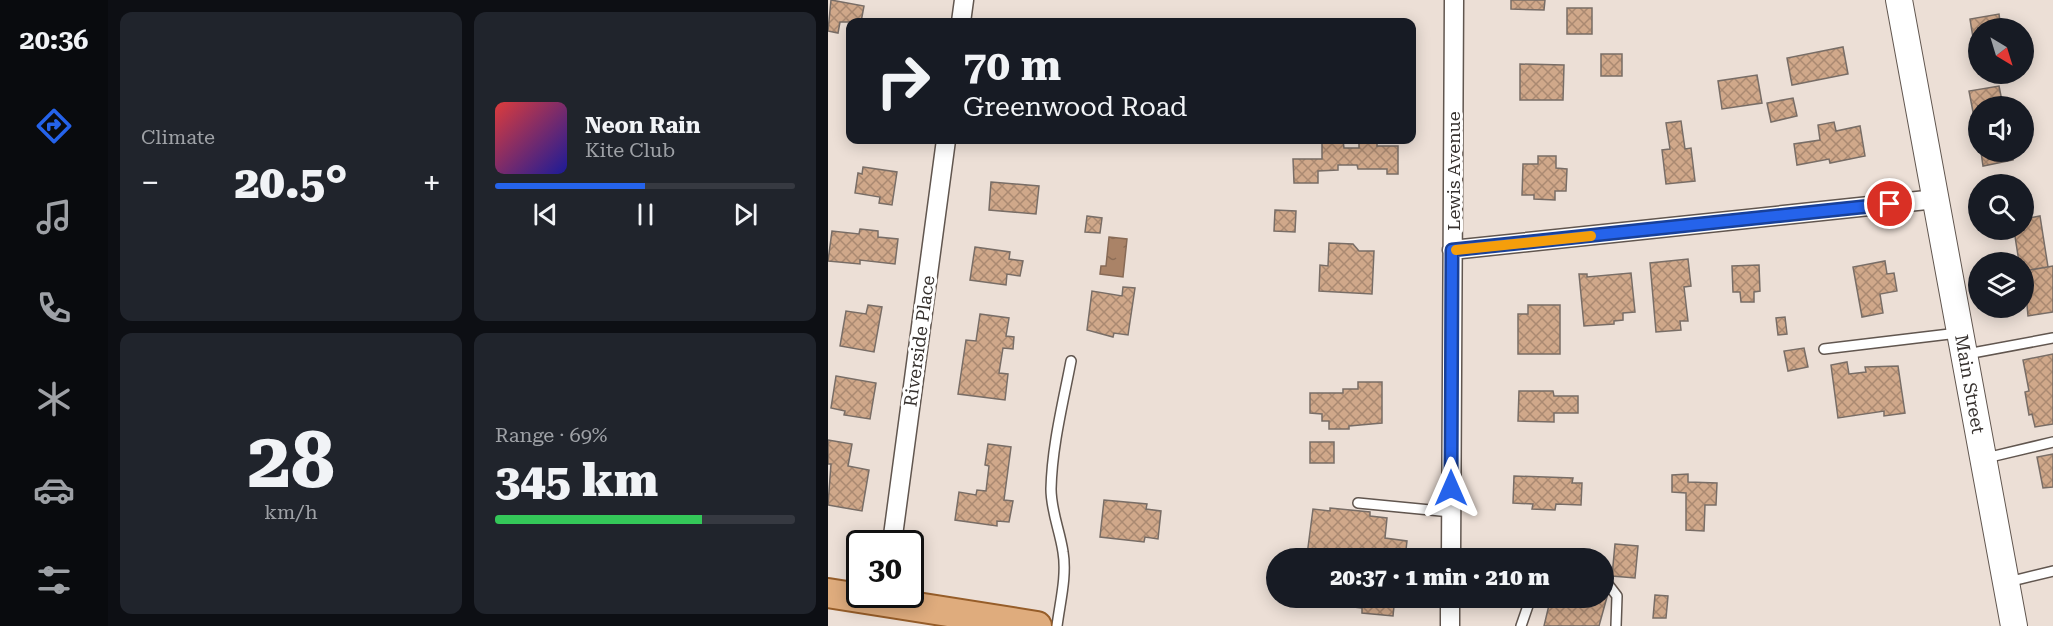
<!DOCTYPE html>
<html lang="en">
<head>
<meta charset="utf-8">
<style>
	:root { --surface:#171b24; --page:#20242c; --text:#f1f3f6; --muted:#9ea1a6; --line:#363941; --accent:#2563eb }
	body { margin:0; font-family:"Roboto Serif",serif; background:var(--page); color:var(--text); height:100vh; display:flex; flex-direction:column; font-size:22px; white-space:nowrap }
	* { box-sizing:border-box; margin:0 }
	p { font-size:20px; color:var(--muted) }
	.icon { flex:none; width:33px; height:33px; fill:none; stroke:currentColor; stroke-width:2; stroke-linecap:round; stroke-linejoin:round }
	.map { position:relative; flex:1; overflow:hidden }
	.side { display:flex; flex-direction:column; gap:12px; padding:12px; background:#0d0f14; width:720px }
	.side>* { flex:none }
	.banner { position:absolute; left:18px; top:18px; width:570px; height:126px; border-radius:12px; box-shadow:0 3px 15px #0003; background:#171b24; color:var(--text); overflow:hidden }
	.needle { width:39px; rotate:142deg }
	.fabs { position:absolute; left:1140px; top:18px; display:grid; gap:12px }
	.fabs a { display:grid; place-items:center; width:66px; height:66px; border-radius:50%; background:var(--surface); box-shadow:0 3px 15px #0003; font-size:30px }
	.speed { position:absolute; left:18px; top:530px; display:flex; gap:12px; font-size:30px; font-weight:700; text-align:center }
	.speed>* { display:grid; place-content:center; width:78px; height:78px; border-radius:50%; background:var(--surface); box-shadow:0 3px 15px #0003; line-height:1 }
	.speed .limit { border:3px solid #111; border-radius:9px; background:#fff; color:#111 }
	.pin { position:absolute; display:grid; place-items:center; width:51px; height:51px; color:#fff; margin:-26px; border:3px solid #fff; border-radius:50%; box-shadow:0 2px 6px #0007 }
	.me { position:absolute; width:66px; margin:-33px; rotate:0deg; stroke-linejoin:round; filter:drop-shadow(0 0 4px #0008) }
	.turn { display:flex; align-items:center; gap:21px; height:126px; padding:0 18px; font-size:27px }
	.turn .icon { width:78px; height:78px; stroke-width:2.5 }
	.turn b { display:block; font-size:42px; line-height:51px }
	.big { font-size:45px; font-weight:800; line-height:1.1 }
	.side .card { flex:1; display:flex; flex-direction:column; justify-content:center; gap:9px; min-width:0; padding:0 21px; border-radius:12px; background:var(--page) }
	.side .dial { align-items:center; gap:0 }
	.dial b { font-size:78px; line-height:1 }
	.song { display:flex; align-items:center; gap:18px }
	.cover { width:72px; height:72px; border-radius:9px; background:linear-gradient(135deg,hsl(0 70% 55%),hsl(240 70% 35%)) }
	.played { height:6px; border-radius:3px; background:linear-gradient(90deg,var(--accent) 50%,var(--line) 50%) }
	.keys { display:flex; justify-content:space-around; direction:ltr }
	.heat { display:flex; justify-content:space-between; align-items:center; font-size:33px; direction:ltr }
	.charge { height:9px; border-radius:4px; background:linear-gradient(90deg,#34c759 69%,var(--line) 0) }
	.side .tiles { flex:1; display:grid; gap:12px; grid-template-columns:repeat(2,1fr) }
	.trip { position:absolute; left:438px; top:548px; width:348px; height:60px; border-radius:30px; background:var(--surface); box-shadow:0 3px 15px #0003; font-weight:800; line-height:60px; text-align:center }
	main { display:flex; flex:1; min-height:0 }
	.dock { display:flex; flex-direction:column; width:108px; justify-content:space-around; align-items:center; background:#090b0e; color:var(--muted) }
	.dock .icon { width:42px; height:42px }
	.dock .selected { color:var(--accent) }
	.dock b { font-size:27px; color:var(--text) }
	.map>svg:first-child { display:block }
	.water { fill:url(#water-ripples); stroke:#876a56; stroke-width:1.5 }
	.building { fill:url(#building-cross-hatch); stroke:#786d66; stroke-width:1.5 }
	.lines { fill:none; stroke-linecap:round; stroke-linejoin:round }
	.lane-casing { stroke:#61564f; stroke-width:12 }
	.street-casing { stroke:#61564f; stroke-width:21 }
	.secondary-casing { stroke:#61564f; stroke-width:28 }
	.primary-casing { stroke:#965d29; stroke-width:32 }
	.lane { stroke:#fff; stroke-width:9 }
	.street { stroke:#fff; stroke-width:18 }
	.secondary { stroke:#fff; stroke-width:26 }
	.primary { stroke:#dfac7d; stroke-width:28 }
	.route-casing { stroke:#184099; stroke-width:15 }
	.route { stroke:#2563eb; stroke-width:10 }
	.slow { stroke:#f59e0b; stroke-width:10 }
	.labels { text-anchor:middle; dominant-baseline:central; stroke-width:6; stroke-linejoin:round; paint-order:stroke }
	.street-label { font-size:18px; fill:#36312e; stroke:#fff }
</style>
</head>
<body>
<main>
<nav class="dock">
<b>20:36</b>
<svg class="icon selected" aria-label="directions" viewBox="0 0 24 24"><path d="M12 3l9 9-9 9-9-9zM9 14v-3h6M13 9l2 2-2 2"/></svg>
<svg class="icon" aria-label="music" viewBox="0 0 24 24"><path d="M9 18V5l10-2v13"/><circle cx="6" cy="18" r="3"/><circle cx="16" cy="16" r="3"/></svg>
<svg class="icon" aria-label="phone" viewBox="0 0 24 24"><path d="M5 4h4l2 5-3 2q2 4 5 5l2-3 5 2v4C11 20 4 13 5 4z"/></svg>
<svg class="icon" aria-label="climate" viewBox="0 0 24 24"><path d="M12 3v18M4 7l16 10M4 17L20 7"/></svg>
<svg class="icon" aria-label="car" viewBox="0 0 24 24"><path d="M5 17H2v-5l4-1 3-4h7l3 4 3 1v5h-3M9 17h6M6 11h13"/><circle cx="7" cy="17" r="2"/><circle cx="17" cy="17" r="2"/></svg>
<svg class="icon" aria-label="filters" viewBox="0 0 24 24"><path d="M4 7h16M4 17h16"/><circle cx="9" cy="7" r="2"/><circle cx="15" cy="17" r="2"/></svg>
</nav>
<section class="side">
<div class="tiles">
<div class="card"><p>Climate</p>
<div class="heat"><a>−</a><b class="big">20.5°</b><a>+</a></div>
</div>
<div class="card">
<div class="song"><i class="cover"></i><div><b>Neon Rain</b><p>Kite Club</p></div></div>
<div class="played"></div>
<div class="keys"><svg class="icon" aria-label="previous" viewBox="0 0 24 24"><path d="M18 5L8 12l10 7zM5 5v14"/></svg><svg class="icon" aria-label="pause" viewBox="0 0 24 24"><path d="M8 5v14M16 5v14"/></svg><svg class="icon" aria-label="next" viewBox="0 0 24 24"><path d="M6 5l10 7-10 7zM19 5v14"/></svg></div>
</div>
<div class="card dial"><b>28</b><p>km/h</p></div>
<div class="card"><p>Range · 69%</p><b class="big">345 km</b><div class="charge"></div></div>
</div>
</section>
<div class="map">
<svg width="1225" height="626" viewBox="0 0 1225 626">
	<defs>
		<pattern id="water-ripples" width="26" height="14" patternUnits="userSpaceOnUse" patternTransform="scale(1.5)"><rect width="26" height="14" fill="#aa8367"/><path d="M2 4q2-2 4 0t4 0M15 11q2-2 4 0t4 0" fill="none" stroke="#8b6c55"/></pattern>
		<pattern id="building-cross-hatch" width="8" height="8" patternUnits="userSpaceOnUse" patternTransform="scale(1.5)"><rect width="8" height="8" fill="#d0a88a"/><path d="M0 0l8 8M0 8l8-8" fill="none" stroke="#aa8971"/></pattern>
	</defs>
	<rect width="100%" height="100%" fill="#ecdfd6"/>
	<path class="water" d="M281,237L299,239L295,277L272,274L273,266H278Z"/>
	<path class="building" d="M3,0L36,6L33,22H12L10,33L0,31Z
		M683,0H717L716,10L683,9Z
		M739,8H764V34H739Z
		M1171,14L1173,28H1150V49L1147,50L1142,19Z
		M1015,47L1020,74L964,85L959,58Z
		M773,54H794V76H773Z
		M692,64L736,65L735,100H692Z
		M929,75L934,103L894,109L890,81Z
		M1171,86L1175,106H1150V120V116L1146,117L1141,91Z
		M965,98L969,116L943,122L939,103Z
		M853,121L857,149L863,148L867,181L838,184L834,150L842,149L838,123Z
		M1006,122L1008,131L1032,126L1037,156L1002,163L1001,159L969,165L966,144L992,140L990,125Z
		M494,140H515L516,148H531V140H549V146H570V174H559V169H530L529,165H510V170L490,171V183H466L465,159H494Z
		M1153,152H1183L1185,160L1155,166Z
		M710,156H728V168L739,169L738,191H727V200L706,199V195H694L695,164H710Z
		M35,167L69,172L64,205L51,203L52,197L27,193L30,173L34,174Z
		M163,182L211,186L208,214L161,210Z
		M447,210L468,211L467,232L446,231Z
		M259,216L274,218L272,233L257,232Z
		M1212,216L1220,267L1196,271V262H1191L1186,230H1196V219Z
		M32,229L50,231V237L70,239L67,264L32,260V264L0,261L4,231L31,234Z
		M501,243L525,244L531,251H546L544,294L491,291L492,265L500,266Z
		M147,247L182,252L181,259L195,261L192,276L179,274L178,285L142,280Z
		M860,259L863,286L856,287L860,321H852L853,330L828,332L822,263Z
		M1057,261L1059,274L1066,273L1069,291L1052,294L1055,313L1034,317L1025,267Z
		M931,265L932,291L926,292V302H913L912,292H905L904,266Z
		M1225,266V312L1200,316L1196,271Z
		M803,273L807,312L795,313V320L786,321V324L756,326L751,274H759V277Z
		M295,287L307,288L300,335L286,333L285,337L259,330L264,291L294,296Z
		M40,305L54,307L46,352L12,346L18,311L38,314Z
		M700,305H732V354H690V314H700Z
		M152,314L181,318L178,336L186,337L185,349L175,348L171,373L180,374L177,400L130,394L138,340L148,341Z
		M957,317L959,334L950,335L948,318Z
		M976,348L980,367L960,371L956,351Z
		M1225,354V424L1207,427L1204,414L1201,415L1197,392L1201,391L1195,360Z
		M1019,362L1021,374L1038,372L1037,367L1070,366L1077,413L1056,416V411L1010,418L1003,365Z
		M8,376L48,383L42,419L16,415L17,411L3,408Z
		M530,382H554V423L521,426V429H501V421H494V414L482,413V393H515V389H530Z
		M691,391H725L726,396H750V413H726V422L690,421Z
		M0,440L24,444L20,466L41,470L34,511L0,505L3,464H0Z
		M482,442H506V463H482Z
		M160,444L183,447L176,500L185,501L181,522L169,521V526L127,520L131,492L148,495L149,490L158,491L161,466L157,465Z
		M1225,454V487L1215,488L1209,457Z
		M860,474V482L889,483L888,505H877L876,531L858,530V493L844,492V475Z
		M686,476L745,478L744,483H754L753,505L728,504L727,510L704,509L705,504L685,503Z
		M276,500L319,504L318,509L333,511L330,539L317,537L316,542L272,537Z
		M502,508L542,512V516L559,518L557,538L579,541L577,558H461L462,553L479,555L485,509L502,511Z
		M787,544L810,546L807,578L784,576Z
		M827,595L840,596L838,618H825Z
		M457,597H567L565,616L534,613V608L457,599Z
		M728,597H779L771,626H716L721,605L726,606Z"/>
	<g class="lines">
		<defs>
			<path id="lane" d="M996,349L1130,333
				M1139,354L1225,338
				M1158,458L1225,442
				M530,503L623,512
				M776,579L789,596L788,626
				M1180,582L1225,571
				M229,626C232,602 239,576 235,552C232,531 223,511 223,489C224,446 235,403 243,361
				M693,626L703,597"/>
			<path id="street" d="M133,22L136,0
				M624,250L1108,199
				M64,543L118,140
				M623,558L626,0
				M622,626V597"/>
			<path id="secondary" d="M1071,0L1186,626"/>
			<path id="primary" d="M0,593L209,626"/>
		</defs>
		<use href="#lane" class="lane-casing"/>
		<use href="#street" class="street-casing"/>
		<use href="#secondary" class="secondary-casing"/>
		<use href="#primary" class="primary-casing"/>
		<use href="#lane" class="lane"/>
		<use href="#street" class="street"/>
		<use href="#secondary" class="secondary"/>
		<use href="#primary" class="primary"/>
	</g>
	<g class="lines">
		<defs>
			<path id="route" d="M623,488L624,250L1062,204"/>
		</defs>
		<use href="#route" class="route-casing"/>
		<use href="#route" class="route"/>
		<path class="slow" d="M628,250L763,236"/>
	</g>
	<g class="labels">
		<g class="street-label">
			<text transform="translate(625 171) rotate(-90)">Lewis Avenue</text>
			<text transform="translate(91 341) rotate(-82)">Riverside Place</text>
			<text transform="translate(1142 384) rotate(80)">Main Street</text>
		</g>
	</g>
</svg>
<div class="fabs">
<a><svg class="needle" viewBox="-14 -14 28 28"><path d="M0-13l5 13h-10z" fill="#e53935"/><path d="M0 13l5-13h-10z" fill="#9ea1a6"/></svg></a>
<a><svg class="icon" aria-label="sound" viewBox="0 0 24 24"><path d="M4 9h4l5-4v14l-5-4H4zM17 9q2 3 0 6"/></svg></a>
<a><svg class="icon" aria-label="search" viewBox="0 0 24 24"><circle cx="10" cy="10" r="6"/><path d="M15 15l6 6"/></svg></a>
<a><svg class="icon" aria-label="layers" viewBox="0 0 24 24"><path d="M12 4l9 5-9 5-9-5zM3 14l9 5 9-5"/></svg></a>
</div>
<div class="speed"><div class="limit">30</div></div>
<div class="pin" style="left:1062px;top:204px;background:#d93025"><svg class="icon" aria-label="arrive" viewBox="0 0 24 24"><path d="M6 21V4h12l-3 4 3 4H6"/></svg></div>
<svg class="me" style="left:623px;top:488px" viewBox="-20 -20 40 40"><path d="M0-17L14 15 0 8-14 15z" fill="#2563eb" stroke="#fff" stroke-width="4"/></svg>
<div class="trip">20:37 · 1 min · 210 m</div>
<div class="banner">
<div class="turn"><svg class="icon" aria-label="right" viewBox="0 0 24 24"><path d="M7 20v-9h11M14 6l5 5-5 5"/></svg><div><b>70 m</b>Greenwood Road</div></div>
</div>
</div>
</main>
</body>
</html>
